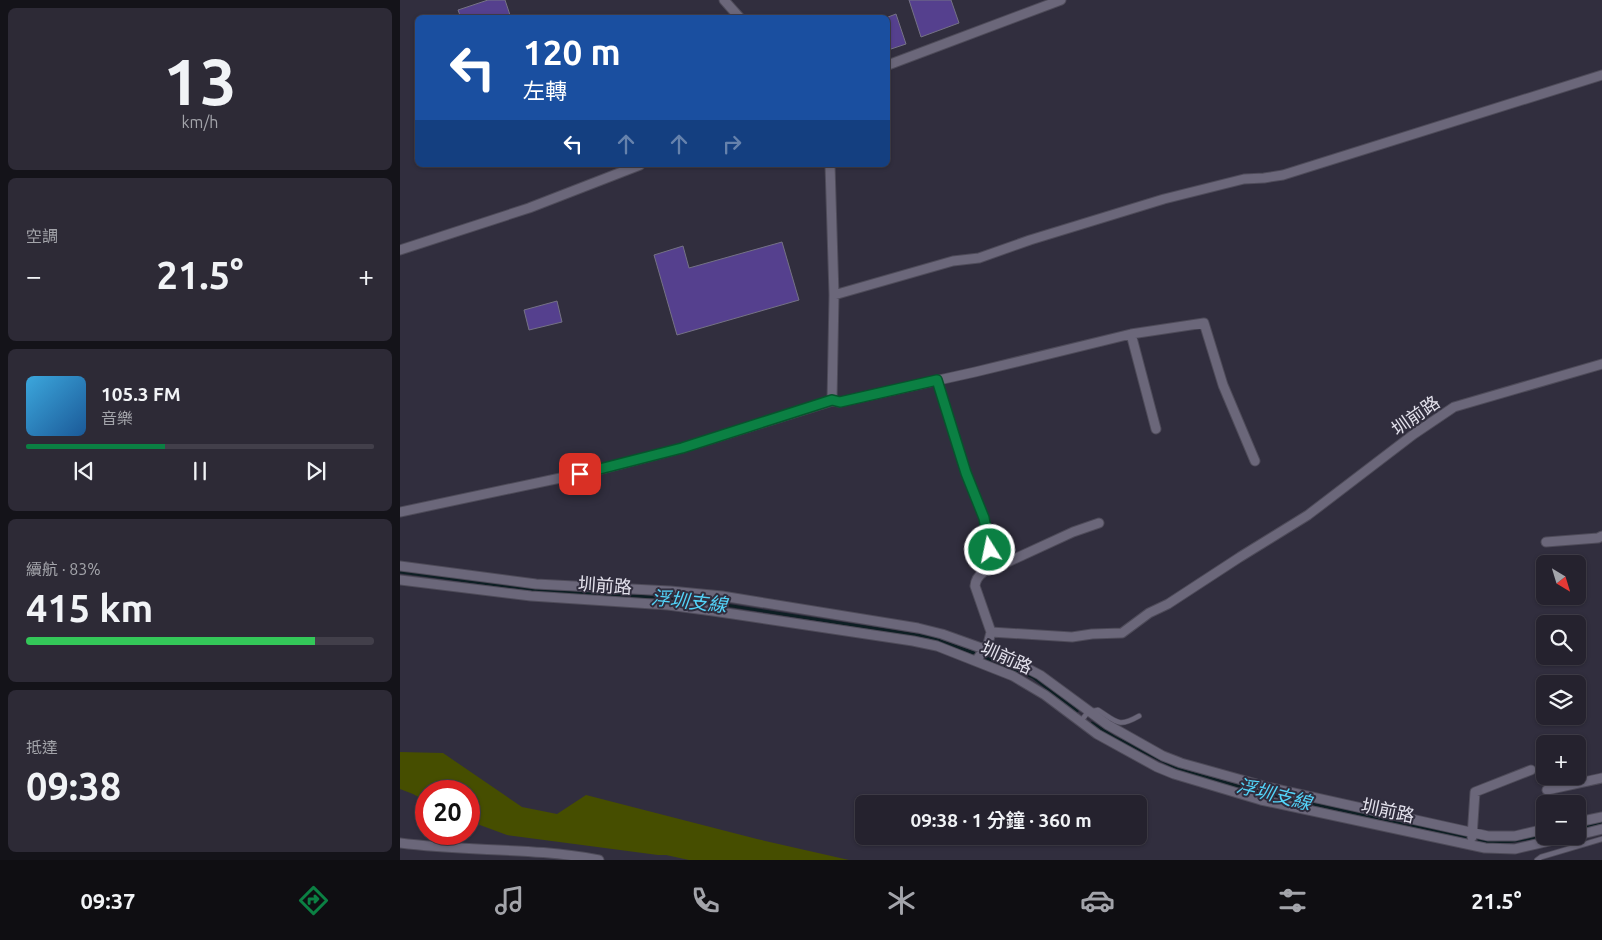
<!DOCTYPE html>
<html lang="zh-TW">
<head>
<meta charset="utf-8">
<style>
	:root { --surface:#25222e; --page:#2d2a36; --text:#f1f3f6; --muted:#a3a4aa; --line:#423f4a; --accent:#0b8043 }
	body { margin:0; font-family:Ubuntu,"Noto Sans TC",sans-serif; background:var(--page); color:var(--text); height:100vh; display:flex; flex-direction:column; font-size:19px; white-space:nowrap }
	* { box-sizing:border-box; margin:0 }
	p { font-size:16px; color:var(--muted) }
	.icon { flex:none; width:28px; height:28px; fill:none; stroke:currentColor; stroke-width:2; stroke-linecap:round; stroke-linejoin:round }
	.map { position:relative; flex:1; overflow:hidden }
	.side { display:flex; flex-direction:column; gap:8px; padding:8px; background:#141319; width:400px }
	.side>* { flex:none }
	.banner { position:absolute; left:15px; top:15px; width:475px; height:152px; border-radius:8px; box-shadow:0 1px 4px #0004,0 0 0 1px var(--line); background:#1a4fa0; color:#fff; overflow:hidden }
	.needle { width:32px; rotate:142deg }
	.buttons { position:absolute; left:1136px; top:555px; display:grid; gap:10px }
	.buttons a { display:grid; place-items:center; width:50px; height:50px; border-radius:8px; background:var(--surface); box-shadow:0 1px 4px #0004,0 0 0 1px var(--line); font-size:25px }
	.speed { position:absolute; left:15px; top:780px; display:flex; gap:10px; font-size:25px; font-weight:700; text-align:center }
	.speed>* { display:grid; place-content:center; width:65px; height:65px; border-radius:50%; background:var(--surface); box-shadow:0 1px 4px #0004,0 0 0 1px var(--line); line-height:1 }
	.speed .limit { border:8px solid #d22; background:#fff; color:#111 }
	.pin { position:absolute; display:grid; place-items:center; width:42px; height:42px; color:#fff; margin:-21px; border-radius:10px; box-shadow:0 2px 8px #0006 }
	.me { position:absolute; width:55px; margin:-28px; rotate:350deg; stroke-linejoin:round; filter:drop-shadow(0 0 4px #0008) }
	.turn { display:flex; align-items:center; gap:18px; height:105px; padding:0 25px; font-size:22px }
	.turn .icon { width:65px; height:65px; stroke-width:2.5 }
	.turn b { display:block; font-size:35px; line-height:42px }
	.lanes { display:flex; align-items:center; height:48px; padding:0 25px; background:#0003; justify-content:center; gap:25px; direction:ltr }
	.lanes .off { opacity:.35 }
	.big { font-size:38px; font-weight:600; line-height:1.1 }
	.side .widget { flex:1; display:flex; flex-direction:column; justify-content:center; gap:8px; min-width:0; padding:0 18px; border-radius:8px; background:var(--page) }
	.side .dial { align-items:center; gap:0 }
	.dial b { font-size:65px; line-height:1 }
	.song { display:flex; align-items:center; gap:15px }
	.cover { width:60px; height:60px; border-radius:8px; background:linear-gradient(135deg,hsl(200 70% 55%),hsl(210 70% 35%)) }
	.played { height:5px; border-radius:2px; background:linear-gradient(90deg,var(--accent) 40%,var(--line) 40%) }
	.keys { display:flex; justify-content:space-around; direction:ltr }
	.heat { display:flex; justify-content:space-between; align-items:center; font-size:28px; direction:ltr }
	.charge { height:8px; border-radius:4px; background:linear-gradient(90deg,#34c759 83%,var(--line) 0) }
	.trip { position:absolute; left:455px; top:795px; width:292px; height:50px; border-radius:8px; background:var(--surface); box-shadow:0 1px 4px #0004,0 0 0 1px var(--line); font-weight:600; line-height:50px; text-align:center }
	.dock { display:flex; height:80px; justify-content:space-around; align-items:center; background:#0f0e12; color:var(--muted) }
	.dock .icon { width:35px; height:35px }
	.dock .selected { color:var(--accent) }
	.dock b { font-size:22px; color:var(--text) }
	main { display:flex; flex:1; min-height:0 }
	.map>svg:first-child { display:block }
	.green { fill:#464e00 }
	.lines { fill:none; stroke-linecap:round; stroke-linejoin:round }
	.stream { stroke:#0d1e23; stroke-width:3 }
	.building { fill:#55408e; stroke:#757285 }
	.lane-casing { stroke:#4e4b59; stroke-width:6 }
	.street-casing { stroke:#4e4b59; stroke-width:11 }
	.lane { stroke:#6b677a; stroke-width:4.5 }
	.street { stroke:#6b677a; stroke-width:9 }
	.route-casing { stroke:#07532c; stroke-width:12 }
	.route { stroke:#0b8043; stroke-width:9 }
	.labels { text-anchor:middle; dominant-baseline:central; stroke-width:4; stroke-linejoin:round; paint-order:stroke }
	.street-label { font-size:18px; fill:#e3e1ec; stroke:#312e3e }
	.water-label { font-size:19px; font-style:italic; fill:#53d4f9; stroke:#312e3e }
</style>
</head>
<body>
<main>
<section class="side">
<div class="widget dial"><b>13</b><p>km/h</p></div>
<div class="widget"><p>空調</p>
<div class="heat"><a>−</a><b class="big">21.5°</b><a>+</a></div>
</div>
<div class="widget">
<div class="song"><i class="cover"></i><div><b>105.3 FM</b><p>音樂</p></div></div>
<div class="played"></div>
<div class="keys"><svg class="icon" aria-label="previous" viewBox="0 0 24 24"><path d="M18 5L8 12l10 7zM5 5v14"/></svg><svg class="icon" aria-label="pause" viewBox="0 0 24 24"><path d="M8 5v14M16 5v14"/></svg><svg class="icon" aria-label="next" viewBox="0 0 24 24"><path d="M6 5l10 7-10 7zM19 5v14"/></svg></div>
</div>
<div class="widget"><p>續航 · 83%</p><b class="big">415 km</b><div class="charge"></div></div>
<div class="widget"><p>抵達</p><b class="big">09:38</b></div>
</section>
<div class="map">
<svg width="1202" height="860" viewBox="0 0 1202 860">
	<rect width="100%" height="100%" fill="#312e3e"/>
	<path class="green" d="M0,752L43,753L122,807L157,814L186,795L357,839L449,860H289L266,855H258L107,835L69,821V791H26V801L13,794L0,789Z"/>
	<g class="lines">
		<path class="stream" d="M0,572L143,591L288,599L529,637L574,653
			M585,657L633,677L677,711
			M692,723L714,737L781,770L862,793L1066,837
			M1178,828L1202,822
			M1079,840C1101,845 1123,840 1145,835"/>
	</g>
	<path class="building" d="M88,0H105L111,18H61L58,10Z
		M509,0H551L559,23L521,37Z
		M496,14L506,44L488,50V17Z
		M382,242L399,300L277,335L254,255L283,246L289,268Z
		M157,301L162,322L129,330L124,310Z"/>
	<g class="lines">
		<defs>
			<path id="lane" d="M537,381L566,473L584,518L593,567
				M681,721L688,712L698,710C717,722 718,728 739,716
				M1137,860L1141,857L1202,839"/>
			<path id="street" d="M324,0L340,18
				M488,65L661,0
				M430,165L434,295L432,401
				M0,250L129,208L240,165
				M434,295L553,261L579,258L630,240L764,199L844,179L864,178L883,175L1202,75
				M731,334L756,429
				M0,512L198,470L282,448L432,401L440,402L575,372L731,334L804,323L823,385L855,461
				M1146,542L1198,538L1202,536
				M0,566L136,584L270,591L322,596L518,628L542,634L584,649L621,665L640,675L708,725L763,756L781,763L867,787L1088,836H1115L1145,829
				M0,580L131,596L268,605L313,611L513,641L537,646L613,676L645,695L697,734L757,767L774,774L861,800L1085,848L1115,849L1171,836
				M591,632L672,637L692,634L722,633L749,613L768,604L840,557L908,515L1014,434L1054,407L1202,364
				M576,661L588,644L591,632L575,586C576,574 588,568 599,566L673,532L699,523
				M1147,790L1202,778
				M1178,822L1202,817
				M1178,835L1202,829
				M1072,837L1075,792L1131,770
				M0,843C66,852 134,847 199,860"/>
		</defs>
		<use href="#lane" class="lane-casing"/>
		<use href="#street" class="street-casing"/>
		<use href="#lane" class="lane"/>
		<use href="#street" class="street"/>
	</g>
	<g class="lines">
		<defs>
			<path id="route" d="M180,474L282,448L432,400L440,402L537,380L566,473L584,518L590,550"/>
		</defs>
		<use href="#route" class="route-casing"/>
		<use href="#route" class="route"/>
	</g>
	<g class="labels">
		<g class="street-label">
			<text transform="translate(1015 415) rotate(-35)">圳前路</text>
			<text transform="translate(205 585) rotate(4)">圳前路</text>
			<text transform="translate(607 657) rotate(24)">圳前路</text>
			<text transform="translate(988 810) rotate(12)">圳前路</text>
		</g>
		<g class="water-label">
			<text transform="translate(289 601) rotate(6)">浮圳支線</text>
			<text transform="translate(874 794) rotate(14)">浮圳支線</text>
		</g>
	</g>
</svg>
<div class="buttons">
<a><svg class="needle" viewBox="-14 -14 28 28"><path d="M0-13l5 13h-10z" fill="#e53935"/><path d="M0 13l5-13h-10z" fill="#a3a4aa"/></svg></a>
<a><svg class="icon" aria-label="search" viewBox="0 0 24 24"><circle cx="10" cy="10" r="6"/><path d="M15 15l6 6"/></svg></a>
<a><svg class="icon" aria-label="layers" viewBox="0 0 24 24"><path d="M12 4l9 5-9 5-9-5zM3 14l9 5 9-5"/></svg></a>
<a>+</a>
<a>−</a>
</div>
<div class="speed"><div class="limit">20</div></div>
<div class="pin" style="left:180px;top:474px;background:#d93025"><svg class="icon" aria-label="arrive" viewBox="0 0 24 24"><path d="M6 21V4h12l-3 4 3 4H6"/></svg></div>
<svg class="me" style="left:590px;top:550px" viewBox="-20 -20 40 40"><circle r="17" fill="#0b8043" stroke="#fff" stroke-width="3"/><path d="M0-11L8 9 0 5-8 9z" fill="#fff"/></svg>
<div class="trip">09:38 · 1 分鐘 · 360 m</div>
<div class="banner">
<div class="turn"><svg class="icon" aria-label="left" viewBox="0 0 24 24"><path d="M17 20v-9H6M10 6l-5 5 5 5"/></svg><div><b>120 m</b>左轉</div></div>
<div class="lanes"><svg class="icon" aria-label="left" viewBox="0 0 24 24"><path d="M17 20v-9H6M10 6l-5 5 5 5"/></svg><svg class="icon off" aria-label="ahead" viewBox="0 0 24 24"><path d="M12 20V5M6 11l6-6 6 6"/></svg><svg class="icon off" aria-label="ahead" viewBox="0 0 24 24"><path d="M12 20V5M6 11l6-6 6 6"/></svg><svg class="icon off" aria-label="right" viewBox="0 0 24 24"><path d="M7 20v-9h11M14 6l5 5-5 5"/></svg></div>
</div>
</div>
</main>
<nav class="dock">
<b>09:37</b>
<svg class="icon selected" aria-label="directions" viewBox="0 0 24 24"><path d="M12 3l9 9-9 9-9-9zM9 14v-3h6M13 9l2 2-2 2"/></svg>
<svg class="icon" aria-label="music" viewBox="0 0 24 24"><path d="M9 18V5l10-2v13"/><circle cx="6" cy="18" r="3"/><circle cx="16" cy="16" r="3"/></svg>
<svg class="icon" aria-label="phone" viewBox="0 0 24 24"><path d="M5 4h4l2 5-3 2q2 4 5 5l2-3 5 2v4C11 20 4 13 5 4z"/></svg>
<svg class="icon" aria-label="climate" viewBox="0 0 24 24"><path d="M12 3v18M4 7l16 10M4 17L20 7"/></svg>
<svg class="icon" aria-label="car" viewBox="0 0 24 24"><path d="M5 17H2v-5l4-1 3-4h7l3 4 3 1v5h-3M9 17h6M6 11h13"/><circle cx="7" cy="17" r="2"/><circle cx="17" cy="17" r="2"/></svg>
<svg class="icon" aria-label="filters" viewBox="0 0 24 24"><path d="M4 7h16M4 17h16"/><circle cx="9" cy="7" r="2"/><circle cx="15" cy="17" r="2"/></svg>
<b>21.5°</b>
</nav>
</body>
</html>
